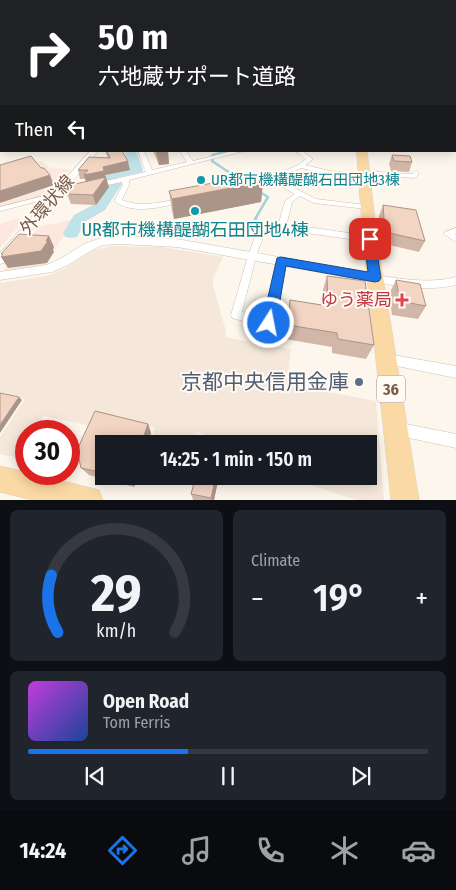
<!DOCTYPE html>
<html lang="en">
<head>
<meta charset="utf-8">
<style>
	:root { --surface:#171b24; --page:#20242c; --text:#f1f3f6; --muted:#9ea1a6; --line:#363941; --accent:#1a73e8 }
	body { margin:0; font-family:"Fira Sans Condensed","Noto Sans JP",sans-serif; background:var(--page); color:var(--text); height:100vh; display:flex; flex-direction:column; font-size:19px; white-space:nowrap }
	* { box-sizing:border-box; margin:0 }
	p { font-size:16px; color:var(--muted) }
	.icon { flex:none; width:28px; height:28px; fill:none; stroke:currentColor; stroke-width:2; stroke-linecap:round; stroke-linejoin:round }
	.map { position:relative; height:500px; overflow:hidden }
	.drawer { display:flex; flex-direction:column; gap:10px; padding:10px; background:#0d0f14; flex:1 }
	.drawer>* { flex:none }
	.guide { position:absolute; left:0px; top:0px; width:456px; height:152px; box-shadow:0 2px 12px #0003; background:#202124; color:#fff; overflow:hidden }
	.speed { position:absolute; left:15px; top:420px; display:flex; gap:10px; font-size:25px; font-weight:700; text-align:center }
	.speed>* { display:grid; place-content:center; width:65px; height:65px; border-radius:50%; background:var(--surface); box-shadow:0 2px 12px #0003; line-height:1 }
	.speed .limit { border:8px solid #d22; background:#fff; color:#111 }
	.pin { position:absolute; display:grid; place-items:center; width:42px; height:42px; color:#fff; margin:-21px; border-radius:10px; box-shadow:0 2px 8px #0006 }
	.me { position:absolute; width:55px; margin:-28px; rotate:11deg; stroke-linejoin:round; filter:drop-shadow(0 0 4px #0008) }
	.turn { display:flex; align-items:center; gap:18px; height:105px; padding:0 15px; font-size:22px }
	.turn .icon { width:65px; height:65px; stroke-width:2.5 }
	.turn b { display:block; font-size:35px; line-height:42px }
	.then { display:flex; align-items:center; height:48px; padding:0 15px; background:#0003; gap:10px; font-size:19px }
	.big { font-size:38px; font-weight:600; line-height:1.1 }
	.drawer .card { flex:1; display:flex; flex-direction:column; justify-content:center; gap:8px; min-width:0; padding:0 18px; border-radius:8px; background:var(--page) }
	.drawer .dial { align-items:center; gap:0 }
	.dial svg { height:130px; overflow:visible; fill:none; stroke:var(--line); stroke-width:7; stroke-linecap:round; text-anchor:middle }
	.dial text { fill:var(--text); stroke:none }
	.song { display:flex; align-items:center; gap:15px }
	.cover { width:60px; height:60px; border-radius:8px; background:linear-gradient(135deg,hsl(290 70% 55%),hsl(220 70% 35%)) }
	.played { height:5px; border-radius:2px; background:linear-gradient(90deg,var(--accent) 40%,var(--line) 40%) }
	.keys { display:flex; justify-content:space-around; direction:ltr }
	.heat { display:flex; justify-content:space-between; align-items:center; font-size:28px; direction:ltr }
	.drawer .tiles { flex:1; display:grid; gap:10px; grid-template-columns:1fr 1fr }
	.card:last-child { grid-column:span 2 }
	.trip { position:absolute; left:95px; top:435px; width:282px; height:50px; border-radius:0px; background:var(--surface); box-shadow:0 2px 12px #0003; font-weight:600; line-height:50px; text-align:center }
	.menu { display:flex; height:80px; justify-content:space-around; align-items:center; background:#090b0e; color:var(--muted) }
	.menu .icon { width:35px; height:35px }
	.menu .selected { color:var(--accent) }
	.menu b { font-size:22px; color:var(--text) }
	.map>svg:first-child { display:block }
	.residential { fill:#f5e8da }
	.commercial { fill:#fde8e0 }
	.lines { fill:none; stroke-linecap:round; stroke-linejoin:round }
	.stream-far2 { stroke:#a5d3da; stroke-width:2 }
	.stream-far1 { stroke:#a5d3da; stroke-width:2.5 }
	.stream { stroke:#a5d3da; stroke-width:3 }
	.river { fill:#bfe3e8; fill-rule:evenodd }
	.minor-casing { stroke:#d1beb0; stroke-width:1 }
	.tertiary-casing { stroke:#d1beb0; stroke-width:1 }
	.primary-casing { stroke:#dad1cd; stroke-width:1 }
	.minor { fill:#fff; fill-rule:evenodd }
	.tertiary { fill:#fff; fill-rule:evenodd }
	.primary { fill:#fbd9a5; fill-rule:evenodd }
	.wall { fill:#d1b7a8 }
	.shaded-wall { fill:#aa9588 }
	.building { fill:#f3d5c3; stroke:#aa9588 }
	.route { fill:#1a73e8; stroke:#114b97 }
	.culture-dot { fill:#0f9aa8; stroke:#fffaf3; stroke-width:2 }
	.health-dot { fill:#e0444e; stroke:#fffaf3; stroke-width:2 }
	.service-dot { fill:#5c6f8a; stroke:#fffaf3; stroke-width:2 }
	.labels { text-anchor:middle; dominant-baseline:central; stroke-width:4; stroke-linejoin:round; paint-order:stroke }
	.far-culture-label { font-size:15px; fill:#0d838f; stroke:#fffaf3; text-anchor:start }
	.shield { fill:#fffaf3; stroke:#a28b7f; stroke-width:1 }
	.shield-label { font-size:16px; font-weight:bold; fill:#7a5c4d }
	.street-label { font-size:18px; fill:#7a5c4d; stroke:#fffaf3 }
	.culture-label { font-size:18px; fill:#0d838f; stroke:#fffaf3 }
	.health-label { font-size:18px; fill:#be3a42; stroke:#fffaf3; text-anchor:end }
	.near-service-label { font-size:21px; fill:#4e5e75; stroke:#fffaf3; text-anchor:end }
</style>
</head>
<body>
<div class="map">
<svg width="456" height="500" viewBox="0 0 456 500">
	<rect width="100%" height="100%" fill="#fdf6ec"/>
	<path class="residential" d="M110,246L162,247L223,257L213,278V286L226,331L225,337L291,349L287,384L376,401L384,500H356L284,476H369V444H221L199,432L176,444H166L150,441L155,428L101,416L96,427L43,416L34,431H26V444L18,458L0,454V437L25,399L0,393V283L46,276L64,269L91,251Z"/>
	<path class="commercial" d="M42,161L50,168L71,169L49,194L0,207V175Z
		M19,218L18,227L0,248V224Z
		M74,219L44,267L3,271L39,227Z"/>
	<g class="lines">
		<path class="stream-far2" d="M213,162L212,155L228,151"/>
		<path class="stream-far1" d="M212,161L242,181
			M255,219L268,197L258,191"/>
		<path class="stream" d="M255,220L256,218"/>
		<path class="river" d="M124,151H136L143,169L142,172L116,178L122,184L105,210L86,221L77,237L71,238L65,237L63,233L74,215L95,204L108,185L101,179L104,173L130,167Z"/>
		<defs>
			<path id="minor" d="M455,89H456V91H455Z
				M455,103H456V106H455Z
				M455,124H456V128H455Z
				M138,151H144L152,170L187,162L180,151H186L193,161L233,151H244L129,180V185L122,200C141,208 163,202 182,198L186,200L185,202C164,206 133,216 114,201L123,185L122,182L97,187L94,185L97,183L146,172Z
				M295,151H302L312,158V160L305,165L330,171L363,174L360,172L361,171L412,174L416,171L419,173L416,177L414,178L364,174L367,176L364,178L330,175L301,168L277,179L316,199L366,205L370,207L366,209L314,203L300,196L292,202L286,227H307L370,236L374,239L370,242L307,233L266,230L256,256L242,312L265,317L276,261L281,258L284,259L286,261L274,323L273,326L269,328L232,318L231,315L248,256L258,229L250,228L249,226L253,224L278,226L285,201L295,194L271,181L254,188H250L249,187L298,165L306,159Z
				M80,187L83,189L82,190L0,211V207Z
				M456,228V234H455L456,235V242L444,234L445,232Z
				M375,275C402,279 429,284 456,277V285C429,291 398,288 372,280L370,278L372,276Z
				M387,354L456,366V378L387,364L383,363L381,359L383,355Z
				M396,422L456,434V448L391,434L389,429L391,424Z"/>
			<path id="tertiary" d="M90,151H98L4,263L0,264V253Z
				M121,236L177,239L375,274L379,275L381,278L379,281L375,282L177,247L121,244L103,245L92,250L68,265L52,272L0,280V272L46,265L60,259L84,244L101,238Z"/>
			<path id="primary" d="M357,151H367L377,239L419,500H391L363,239Z
				M0,466L26,472V474H35L99,490L103,500H32L0,492Z"/>
		</defs>
		<use href="#minor" class="minor-casing"/>
		<use href="#tertiary" class="tertiary-casing"/>
		<use href="#primary" class="primary-casing"/>
		<use href="#minor" class="minor"/>
		<use href="#tertiary" class="tertiary"/>
		<use href="#primary" class="primary"/>
	</g>
	<path class="wall" d="M105,151H122L130,170L105,175L109,187L96,205L71,204L67,194L86,182L85,179H80L78,170L108,158Z
		M153,151H168L169,164L159,165Z
		M392,155L412,162L409,172L391,171L389,164Z
		M263,182L261,202L174,219L172,211L169,191Z
		M383,205L425,241L419,252L381,243L379,216Z
		M327,276L374,345L366,359L332,353V347L285,339L288,314L290,300L323,305V290Z
		M396,280L426,306L418,319L392,315L389,294Z
		M95,411L148,424L151,433L148,444H104V476H137L134,487L89,475L81,468L77,450Z
		M196,476H219L214,500H193L191,494Z"/>
	<path class="shaded-wall" d="M156,151H168L169,164L159,165Z
		M128,161L130,170L105,175L109,187L96,205L93,195L87,184L84,175L103,167Z
		M50,175L54,185L0,203V191Z
		M263,182L261,202L174,219L172,199Z
		M49,236L54,247L53,250L54,252L47,263L8,268L1,257Z
		M19,397L22,400L0,433V425Z
		M148,424L151,433L148,444H141Z
		M129,476H137L134,487L128,479Z
		M216,476H219L214,500H211Z"/>
	<path class="building" d="M107,151H122L128,161L103,167L104,171L84,175L88,170H78L89,157L110,158Z
		M392,155L410,156L412,162L394,161Z
		M31,156L41,168H44L50,175L0,191V165Z
		M257,175L263,182L172,199L169,191Z
		M106,177L93,195L67,194L75,184Z
		M383,205L416,210L425,241L385,232Z
		M19,234L49,236L46,241H48L41,251L1,257L3,254H1Z
		M327,276L365,281L374,345L338,339L337,333L288,325L290,300L328,306Z
		M396,280L420,284L426,306L400,301Z
		M0,393L19,397L0,425Z
		M95,411L148,424L141,444H104V473L81,468L77,450Z
		M205,440L219,444H204Z
		M116,476H129L128,479Z
		M196,476H216L211,498L191,494Z"/>
	<linearGradient id="sky" x2="0" y2="1"><stop stop-color="#97c7e8"/><stop offset="0.54" stop-color="#fefbf6"/><stop offset="1" stop-color="#fefbf6" stop-opacity="0"/></linearGradient>
	<rect width="456" height="151" fill="url(#sky)"/>
	<path class="route" d="M370,236L375,239L381,278L379,281L375,282L286,266L276,323L274,327L269,328L264,327L262,323L277,258L281,257L368,272L364,239Z"/>
	<g class="culture-dot">
		<circle cx="201" cy="180" r="5"/>
		<circle cx="195" cy="211" r="5"/>
	</g>
	<path class="health-dot" d="M399.5 292.5h5v5h5v5h-5v5h-5v-5h-5v-5h5z"/>
	<circle class="service-dot" cx="359" cy="382" r="5"/>
	<g class="labels">
		<g class="far-culture-label">
			<text x="211" y="180">UR都市機構醍醐石田団地3棟</text>
		</g>
		<rect class="shield" x="377" y="375.5" width="28" height="27" rx="4"/>
		<g class="shield-label">
			<text x="391" y="389">36</text>
		</g>
		<g class="street-label">
			<text transform="translate(47 205) rotate(-49)">外環状線</text>
		</g>
		<g class="culture-label">
			<text x="195" y="230">UR都市機構醍醐石田団地4棟</text>
		</g>
		<g class="health-label">
			<text x="392" y="300">ゆう薬局</text>
		</g>
		<g class="near-service-label">
			<text x="349" y="382">京都中央信用金庫</text>
		</g>
	</g>
</svg>
<div class="speed"><div class="limit">30</div></div>
<div class="pin" style="left:370px;top:239px;background:#d93025"><svg class="icon" aria-label="arrive" viewBox="0 0 24 24"><path d="M6 21V4h12l-3 4 3 4H6"/></svg></div>
<svg class="me" style="left:269px;top:323px" viewBox="-20 -20 40 40"><circle r="17" fill="#1a73e8" stroke="#fff" stroke-width="3"/><path d="M0-11L8 9 0 5-8 9z" fill="#fff"/></svg>
<div class="trip">14:25 · 1 min · 150 m</div>
<div class="guide">
<div class="turn"><svg class="icon" aria-label="right" viewBox="0 0 24 24"><path d="M7 20v-9h11M14 6l5 5-5 5"/></svg><div><b>50 m</b>六地蔵サポート道路</div></div>
<div class="then">Then<svg class="icon" aria-label="left" viewBox="0 0 24 24"><path d="M17 20v-9H6M10 6l-5 5 5 5"/></svg></div>
</div>
</div>
<section class="drawer">
<div class="tiles">
<div class="card dial"><svg viewBox="0 0 100 80">
<path d="M14 69A42 42 0 1 1 86 69"/>
<path d="M14 69A42 42 0 0 1 10 34" stroke="#1a73e8"/>
<text x="50" y="56" font-size="32" font-weight="700">29</text>
<text x="50" y="72" font-size="11">km/h</text>
</svg></div>
<div class="card"><p>Climate</p>
<div class="heat"><a>−</a><b class="big">19°</b><a>+</a></div>
</div>
<div class="card">
<div class="song"><i class="cover"></i><div><b>Open Road</b><p>Tom Ferris</p></div></div>
<div class="played"></div>
<div class="keys"><svg class="icon" aria-label="previous" viewBox="0 0 24 24"><path d="M18 5L8 12l10 7zM5 5v14"/></svg><svg class="icon" aria-label="pause" viewBox="0 0 24 24"><path d="M8 5v14M16 5v14"/></svg><svg class="icon" aria-label="next" viewBox="0 0 24 24"><path d="M6 5l10 7-10 7zM19 5v14"/></svg></div>
</div>
</div>
</section>
<nav class="menu">
<b>14:24</b>
<svg class="icon selected" aria-label="directions" viewBox="0 0 24 24"><path d="M12 3l9 9-9 9-9-9zM9 14v-3h6M13 9l2 2-2 2"/></svg>
<svg class="icon" aria-label="music" viewBox="0 0 24 24"><path d="M9 18V5l10-2v13"/><circle cx="6" cy="18" r="3"/><circle cx="16" cy="16" r="3"/></svg>
<svg class="icon" aria-label="phone" viewBox="0 0 24 24"><path d="M5 4h4l2 5-3 2q2 4 5 5l2-3 5 2v4C11 20 4 13 5 4z"/></svg>
<svg class="icon" aria-label="climate" viewBox="0 0 24 24"><path d="M12 3v18M4 7l16 10M4 17L20 7"/></svg>
<svg class="icon" aria-label="car" viewBox="0 0 24 24"><path d="M5 17H2v-5l4-1 3-4h7l3 4 3 1v5h-3M9 17h6M6 11h13"/><circle cx="7" cy="17" r="2"/><circle cx="17" cy="17" r="2"/></svg>
</nav>
</body>
</html>
